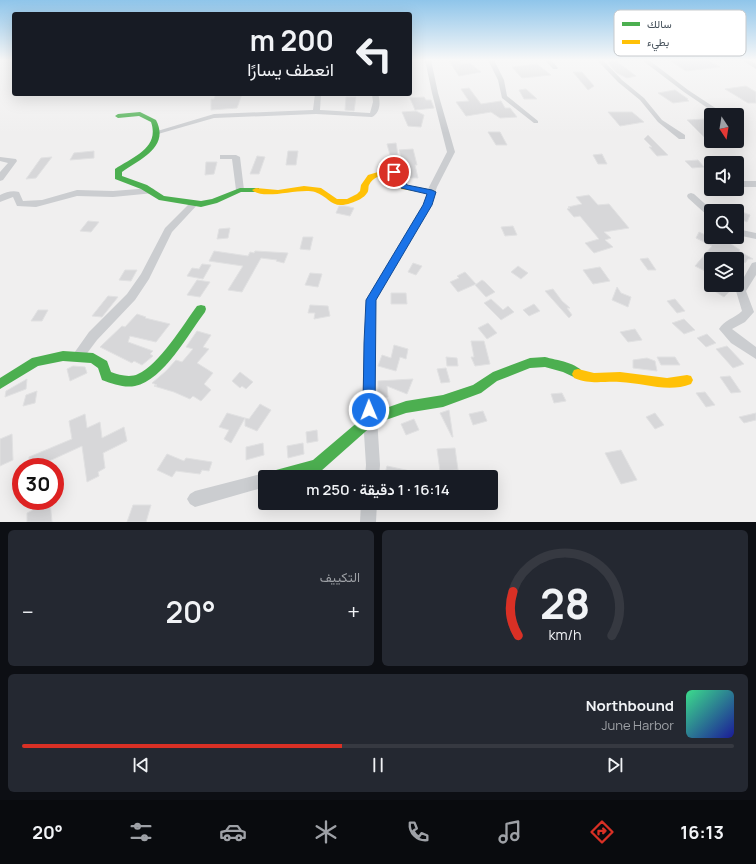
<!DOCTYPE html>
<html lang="ar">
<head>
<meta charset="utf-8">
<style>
	:root { --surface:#171b24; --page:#242831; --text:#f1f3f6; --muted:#9ea1a6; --line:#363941; --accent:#d93025 }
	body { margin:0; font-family:Manrope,Vazirmatn,sans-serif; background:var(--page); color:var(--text); direction:rtl; height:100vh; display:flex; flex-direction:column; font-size:15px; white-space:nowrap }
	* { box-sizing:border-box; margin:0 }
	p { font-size:13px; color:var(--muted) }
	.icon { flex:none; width:22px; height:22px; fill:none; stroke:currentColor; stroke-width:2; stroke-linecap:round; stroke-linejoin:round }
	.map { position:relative; height:522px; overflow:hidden; direction:ltr }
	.panel { display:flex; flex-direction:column; gap:8px; padding:8px; background:#0d0f14; flex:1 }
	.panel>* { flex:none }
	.hud { position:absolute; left:12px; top:12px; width:400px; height:84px; border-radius:4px; box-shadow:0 4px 16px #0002; direction:rtl; background:#171b24; color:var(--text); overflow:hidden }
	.needle { width:26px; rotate:168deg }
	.controls { position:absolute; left:704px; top:108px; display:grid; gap:8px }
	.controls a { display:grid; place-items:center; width:40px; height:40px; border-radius:4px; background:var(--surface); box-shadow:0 4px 16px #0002; font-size:20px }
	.speed { position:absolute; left:12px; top:458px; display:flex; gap:8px; font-size:20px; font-weight:700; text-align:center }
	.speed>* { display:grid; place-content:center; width:52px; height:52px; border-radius:50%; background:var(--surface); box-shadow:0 4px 16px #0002; line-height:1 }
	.speed .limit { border:6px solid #d22; background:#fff; color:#111 }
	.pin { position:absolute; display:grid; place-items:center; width:34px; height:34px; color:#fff; margin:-17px; border:2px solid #fff; border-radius:50%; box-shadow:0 1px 4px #0007 }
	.me { position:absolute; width:44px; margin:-22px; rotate:359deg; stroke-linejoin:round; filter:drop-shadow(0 0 3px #0008) }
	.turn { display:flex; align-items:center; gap:14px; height:84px; padding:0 12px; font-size:18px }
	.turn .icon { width:52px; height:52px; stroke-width:2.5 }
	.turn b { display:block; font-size:28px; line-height:34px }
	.big { font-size:30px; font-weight:600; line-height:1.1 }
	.panel .tile { flex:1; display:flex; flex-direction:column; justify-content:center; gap:6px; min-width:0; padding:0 14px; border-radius:6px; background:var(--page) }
	.panel .dial { align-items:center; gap:0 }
	.dial svg { height:104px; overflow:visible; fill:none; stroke:var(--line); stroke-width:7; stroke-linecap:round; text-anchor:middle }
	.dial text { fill:var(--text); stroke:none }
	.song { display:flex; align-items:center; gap:12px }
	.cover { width:48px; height:48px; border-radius:6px; background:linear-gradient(135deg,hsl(150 70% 55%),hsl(240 70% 35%)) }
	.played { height:4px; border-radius:2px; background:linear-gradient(90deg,var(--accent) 45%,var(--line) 45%) }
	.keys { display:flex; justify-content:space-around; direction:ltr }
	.heat { display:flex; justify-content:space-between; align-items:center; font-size:22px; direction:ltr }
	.panel .tiles { flex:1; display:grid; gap:8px; grid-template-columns:1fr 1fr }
	.tile:last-child { grid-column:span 2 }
	.trip { position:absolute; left:258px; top:470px; width:240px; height:40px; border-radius:4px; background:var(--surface); box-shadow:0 4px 16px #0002; font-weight:600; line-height:40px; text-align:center; direction:rtl }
	.tabs { display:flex; height:64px; justify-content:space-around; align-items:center; background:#090b0e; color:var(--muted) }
	.tabs .icon { width:28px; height:28px }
	.tabs .active { color:var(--accent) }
	.tabs b { font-size:18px; color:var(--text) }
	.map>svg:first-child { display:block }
	.building { fill:#d7d7d9; stroke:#e1e1e2 }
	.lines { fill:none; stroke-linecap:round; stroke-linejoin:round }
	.street { fill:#cbcdd0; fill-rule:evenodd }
	.fast { fill:#4caf50; fill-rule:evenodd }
	.slow { fill:#ffc107; fill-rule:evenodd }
	.route { fill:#1a73e8; stroke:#114b97 }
	.key { fill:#fff; stroke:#c8cbce; stroke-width:1 }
	.key-label { font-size:11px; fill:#46515b }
</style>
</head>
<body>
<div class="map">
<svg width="756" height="522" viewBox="0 0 756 522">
	<rect width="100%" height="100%" fill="#f0efef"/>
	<path class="building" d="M448,60H461L460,64L470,63L481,72L459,76Z
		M669,60H708L720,67L686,71Z
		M616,61L636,76L627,78L617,73L607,62Z
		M537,64L551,75L522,78L512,67Z
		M573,72H582L594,86L588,90Z
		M746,86L756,92V103H748L725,89Z
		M469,88L481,104L501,101L505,108H510L517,117L500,118L491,112L466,116L456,102L469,101L461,89Z
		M526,89L537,99H524L519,90Z
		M675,90L688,99H687L689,101L673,103L658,93Z
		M216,94H242L237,108L211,110V99H214Z
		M346,97H356L354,111L345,110Z
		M424,97L426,100H431L434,108L415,110L410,98Z
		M416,111L424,115L421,127L408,126L402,112Z
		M608,112H632L644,122L620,126Z
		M705,119L711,123V144L687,120Z
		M488,132H500L507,145H496Z
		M648,135L668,155L657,156L649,147H652L644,139Z
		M396,143L398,155H390L387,144Z
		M413,149L417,165H415L418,178H411L409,170L405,171L399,150Z
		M94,151V158L70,160L74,153Z
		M288,151H298L296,165H286Z
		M602,154L607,164H598L593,155Z
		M257,156L265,157L259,174H250Z
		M52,157L36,178L26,179L41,158Z
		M698,160L704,167L692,168L685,161Z
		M206,162H217L214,174L205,175Z
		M589,195L598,205L609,204L629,228L604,232L611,238L605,240L613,247L594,253L585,243L599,239L580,216L574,217L567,209L570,208L568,207L582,204L576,197Z
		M339,206H345L354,208L350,216L336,213Z
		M737,210L750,215L747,222L737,218Z
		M88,221L99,222L91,232L80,231Z
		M513,226L517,235L505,236L501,227Z
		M230,228L228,238L217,239L219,229Z
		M699,232L714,239L717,237L728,242L740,250L739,251L753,259H748L745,263L738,259H711V274L695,266L712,246L696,238Z
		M303,237H313L310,250L300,249Z
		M214,251L248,256L250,252L254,253L255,251L288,253L284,263L276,261L277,260L261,258L242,292L228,290L243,266L209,261Z
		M648,258L656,270H648L640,259Z
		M413,263L422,266L416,275L408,272Z
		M202,264L211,265L203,279L187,276L192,268L199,269Z
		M518,266L528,273L521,279L511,272Z
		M600,267L610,281L593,284L583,270Z
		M125,270H137L131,281L119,280Z
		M465,272L476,284L458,292L450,282L459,278L457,276Z
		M310,273L322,274L318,287L305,285Z
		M197,280L210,282L200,297L187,295Z
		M482,280L485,282L495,292L486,297L475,285Z
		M705,285H723L731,290L724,297Z
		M617,287L621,293L631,297L628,307L612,300Z
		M553,289L562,301L570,308H567L572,315L569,318L545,291Z
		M391,293H406L407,304H391Z
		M108,296L118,297L102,317L92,316Z
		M491,299L503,310L508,306L514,312L501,320L484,303Z
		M675,299L685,311L677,313L667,301Z
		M534,304L540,311L529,316L523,310Z
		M310,305L328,306L330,316L314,319L315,313H308Z
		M38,310H48L42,321H31Z
		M137,314L146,317L145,318L170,324L156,342L130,336L128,342L153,351L150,354L153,356L142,365L134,361L132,363L100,347L122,326L125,327Z
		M684,319L695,330L684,334L672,323Z
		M488,323L497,333L487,339L478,328Z
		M635,329L642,340L628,342L620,332Z
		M197,331L211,335L203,347L209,349L197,363L213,373L204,384L211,390L201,401L193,396L190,399L174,392L154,386L157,385L152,383L166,371L176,360L182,362L193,349L186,347Z
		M707,334L716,343L706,347L697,338Z
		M471,341H484L490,364L475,366L471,357H474Z
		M394,345L408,349L406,359L400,357L396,371L378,366L382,355L391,358Z
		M727,346L744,364L733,368L716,349Z
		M446,357L457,358L458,366H447Z
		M657,357H675L680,365H661Z
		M647,358L655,361L657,371L633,368V360Z
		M73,366L85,367L87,373L70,381L67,369Z
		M446,368L450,382L441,383L437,369Z
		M240,372L253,382L246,389L242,386L240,388L232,381Z
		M730,376L741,392L731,393L720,377Z
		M27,379L26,389L5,397L6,391Z
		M413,379L407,394L387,386L388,397L378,398V381Z
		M37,391L35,403L23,406L26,395Z
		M705,392L715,405L706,407L696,393Z
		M562,393L566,401L554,403L551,394Z
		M260,404L271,410L257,431L245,426V418L249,419Z
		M449,410L453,437H452L440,413Z
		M483,411L487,421L473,425L469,414Z
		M227,413L245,418L231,443L224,439L229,430L219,427Z
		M655,413L664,425L655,429L646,417Z
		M756,413V420L744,423L739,417Z
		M85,414L87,428L100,422L102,438L124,427L127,441L103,453L105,468L98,472L99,476L87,482L82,446L36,467H29V457L72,439L69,421Z
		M414,419L419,430L406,435L401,424Z
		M317,430L318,441L307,443L306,432Z
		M12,434L13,460L0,466V439Z
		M263,443L264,455L246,460V447Z
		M303,443L304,454L288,458L287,446Z
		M455,448L458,470L440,471L437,449Z
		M621,450L637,480L621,484L605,453Z
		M167,454L184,461L186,458L212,462L209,471L202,470L200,474L176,471L172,477L157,470Z
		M387,466L424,474V477H384Z
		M50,501L52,522H27V513Z
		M133,505H151L146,522H127Z"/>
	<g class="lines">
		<path class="street" d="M425,60H431L438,93L455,152L437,187L431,205L376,300V402L380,465L379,477H365L366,465L362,402L366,300L423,205L429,187L447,152L432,93Z
			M488,60H494L504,80L507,96L538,121V123H534L502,98L498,80Z
			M545,60H551L558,68L557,69H553Z
			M597,60H603L622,80L644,98L662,120L685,135V139H679L658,122L640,100L618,82Z
			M642,60H649L688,90L726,115H718L684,92Z
			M742,60H749L756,64V69Z
			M315,94H321L320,110L370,113L373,102L372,94H378C381,102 380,113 372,117L316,114L214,118L158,134L154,132L214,114L313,110Z
			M220,155H236L240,157L244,190L243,192H237L236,190L232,159H220Z
			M0,157L16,159L17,161L3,180L0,181V172L8,163L0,161Z
			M737,181H756V187H737Z
			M151,188L154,189L155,191L154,193L113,197L77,196L36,207L17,206L13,197L0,202V195C6,192 13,190 19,192L23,201L42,200L77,190L113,191Z
			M691,193L694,194L713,211H711V217L708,216L688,198L687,196L688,194Z
			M194,201L198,204L172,232L149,279L135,300L97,340L82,360L78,361L74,360L72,356L89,332L127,294L141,274L165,228L191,202Z
			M737,229L756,233V239L737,235Z
			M756,262V275L746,291L754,312L745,322L732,329L756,347V359L731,343L719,329C724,320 735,318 742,311L736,291L752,263Z
			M265,473L270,475L271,477H265V487L195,507L190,504L187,499L190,494L195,491Z
			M361,503H377L376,522H360Z"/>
		<path class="fast" d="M140,112L156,120C170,147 140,159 122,172V176L147,185L164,196L201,201L212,199L240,188H259V192H241L217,203L201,207L159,200L141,189L115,179V169C133,157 160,148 151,122L139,116L118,118L115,116L118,114Z
			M201,305L205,306L206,309L205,312C188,334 164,380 135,386C124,388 113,384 102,380L98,368L91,363L63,361L38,366L0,389V378L32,358L63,351L93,353L107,361L111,372C119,375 130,378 138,374C159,365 183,325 197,306Z
			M545,357C556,360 579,363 584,374L582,378L578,379L563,372L545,367L530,368L497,381L481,393L443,407L406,413L374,424L321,471L300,477H269L271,472L276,470L313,460L366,415L406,401L443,395L473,385L493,372L530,358Z"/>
		<path class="slow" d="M388,169L402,172L407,185L432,190L436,192L432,194L401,189L396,175C387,173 374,175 369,185C368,187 369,191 367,193C364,198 357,201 351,203C331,210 330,197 315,192C300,187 264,201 252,190L256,188L278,190L304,186L321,188L337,199H347L357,194L360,191L361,185L368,175Z
			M578,369L594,373L620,372L667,378L687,375L691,376L693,380L691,384C668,393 644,383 620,382C602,381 592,385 574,378L572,374L574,370Z"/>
	</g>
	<linearGradient id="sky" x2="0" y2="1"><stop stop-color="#8fc5ea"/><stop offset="0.45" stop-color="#f8f8f8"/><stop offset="1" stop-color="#f8f8f8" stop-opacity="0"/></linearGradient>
	<rect width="756" height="133" fill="url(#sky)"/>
	<path class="route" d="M394,170L401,173L407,185L432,190L436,192L432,205L376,300L375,410L373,415L369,416L365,415L363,410L364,343L366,300L423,205L427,194L401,188L396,176L390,172Z"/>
	<rect x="614" y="10" width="132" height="46" rx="6" class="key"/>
	<rect x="622" y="22" width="18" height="4" fill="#4caf50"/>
	<rect x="622" y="40" width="18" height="4" fill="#ffc107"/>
	<g class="key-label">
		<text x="647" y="28">سالك</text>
		<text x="647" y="46">بطيء</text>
	</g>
</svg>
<div class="controls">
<a><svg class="needle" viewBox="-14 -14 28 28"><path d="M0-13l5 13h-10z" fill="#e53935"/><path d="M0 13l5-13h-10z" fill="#9ea1a6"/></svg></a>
<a><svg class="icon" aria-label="sound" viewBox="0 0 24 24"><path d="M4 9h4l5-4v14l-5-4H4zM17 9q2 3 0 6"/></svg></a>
<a><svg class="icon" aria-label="search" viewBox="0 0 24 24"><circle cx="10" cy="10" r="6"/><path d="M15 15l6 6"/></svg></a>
<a><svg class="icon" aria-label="layers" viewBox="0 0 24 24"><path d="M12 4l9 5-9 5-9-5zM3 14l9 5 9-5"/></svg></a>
</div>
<div class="speed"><div class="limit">30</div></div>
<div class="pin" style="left:394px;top:172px;background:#d93025"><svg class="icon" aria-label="arrive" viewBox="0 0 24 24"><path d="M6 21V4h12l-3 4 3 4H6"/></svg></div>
<svg class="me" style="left:369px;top:410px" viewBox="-20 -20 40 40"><circle r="17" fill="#1a73e8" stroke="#fff" stroke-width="3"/><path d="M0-11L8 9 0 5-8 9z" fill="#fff"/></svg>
<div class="trip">16:14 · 1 دقيقة · 250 m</div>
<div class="hud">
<div class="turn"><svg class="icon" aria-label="left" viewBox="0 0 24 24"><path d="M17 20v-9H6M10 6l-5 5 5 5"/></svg><div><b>200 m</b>انعطف يسارًا</div></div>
</div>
</div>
<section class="panel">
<div class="tiles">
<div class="tile dial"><svg viewBox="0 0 100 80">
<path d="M14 69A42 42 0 1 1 86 69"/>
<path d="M14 69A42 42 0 0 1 10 35" stroke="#d93025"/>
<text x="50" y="56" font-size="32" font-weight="700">28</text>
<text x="50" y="72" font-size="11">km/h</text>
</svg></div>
<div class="tile"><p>التكييف</p>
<div class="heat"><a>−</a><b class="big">20°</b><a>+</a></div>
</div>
<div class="tile">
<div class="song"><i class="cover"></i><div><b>Northbound</b><p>June Harbor</p></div></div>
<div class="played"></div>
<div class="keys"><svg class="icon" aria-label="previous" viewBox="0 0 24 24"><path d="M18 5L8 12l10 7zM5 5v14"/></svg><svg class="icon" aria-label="pause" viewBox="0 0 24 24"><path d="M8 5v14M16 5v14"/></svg><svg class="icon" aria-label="next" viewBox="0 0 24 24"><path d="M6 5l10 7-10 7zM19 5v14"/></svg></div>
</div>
</div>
</section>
<nav class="tabs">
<b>16:13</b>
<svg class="icon active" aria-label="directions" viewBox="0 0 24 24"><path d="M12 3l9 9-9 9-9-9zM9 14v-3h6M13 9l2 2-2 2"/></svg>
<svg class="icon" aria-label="music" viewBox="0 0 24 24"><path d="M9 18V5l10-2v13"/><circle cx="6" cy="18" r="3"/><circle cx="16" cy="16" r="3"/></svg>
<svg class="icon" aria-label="phone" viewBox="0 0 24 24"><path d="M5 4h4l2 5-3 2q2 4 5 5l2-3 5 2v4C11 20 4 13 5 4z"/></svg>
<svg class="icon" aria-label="climate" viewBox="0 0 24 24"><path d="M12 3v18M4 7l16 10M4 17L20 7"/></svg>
<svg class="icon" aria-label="car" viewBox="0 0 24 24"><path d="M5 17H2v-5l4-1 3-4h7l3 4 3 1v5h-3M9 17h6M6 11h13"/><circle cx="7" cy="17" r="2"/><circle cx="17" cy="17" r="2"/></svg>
<svg class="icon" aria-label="filters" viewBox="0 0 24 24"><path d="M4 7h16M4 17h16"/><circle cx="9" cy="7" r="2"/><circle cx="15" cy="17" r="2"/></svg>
<b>20°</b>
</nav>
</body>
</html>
